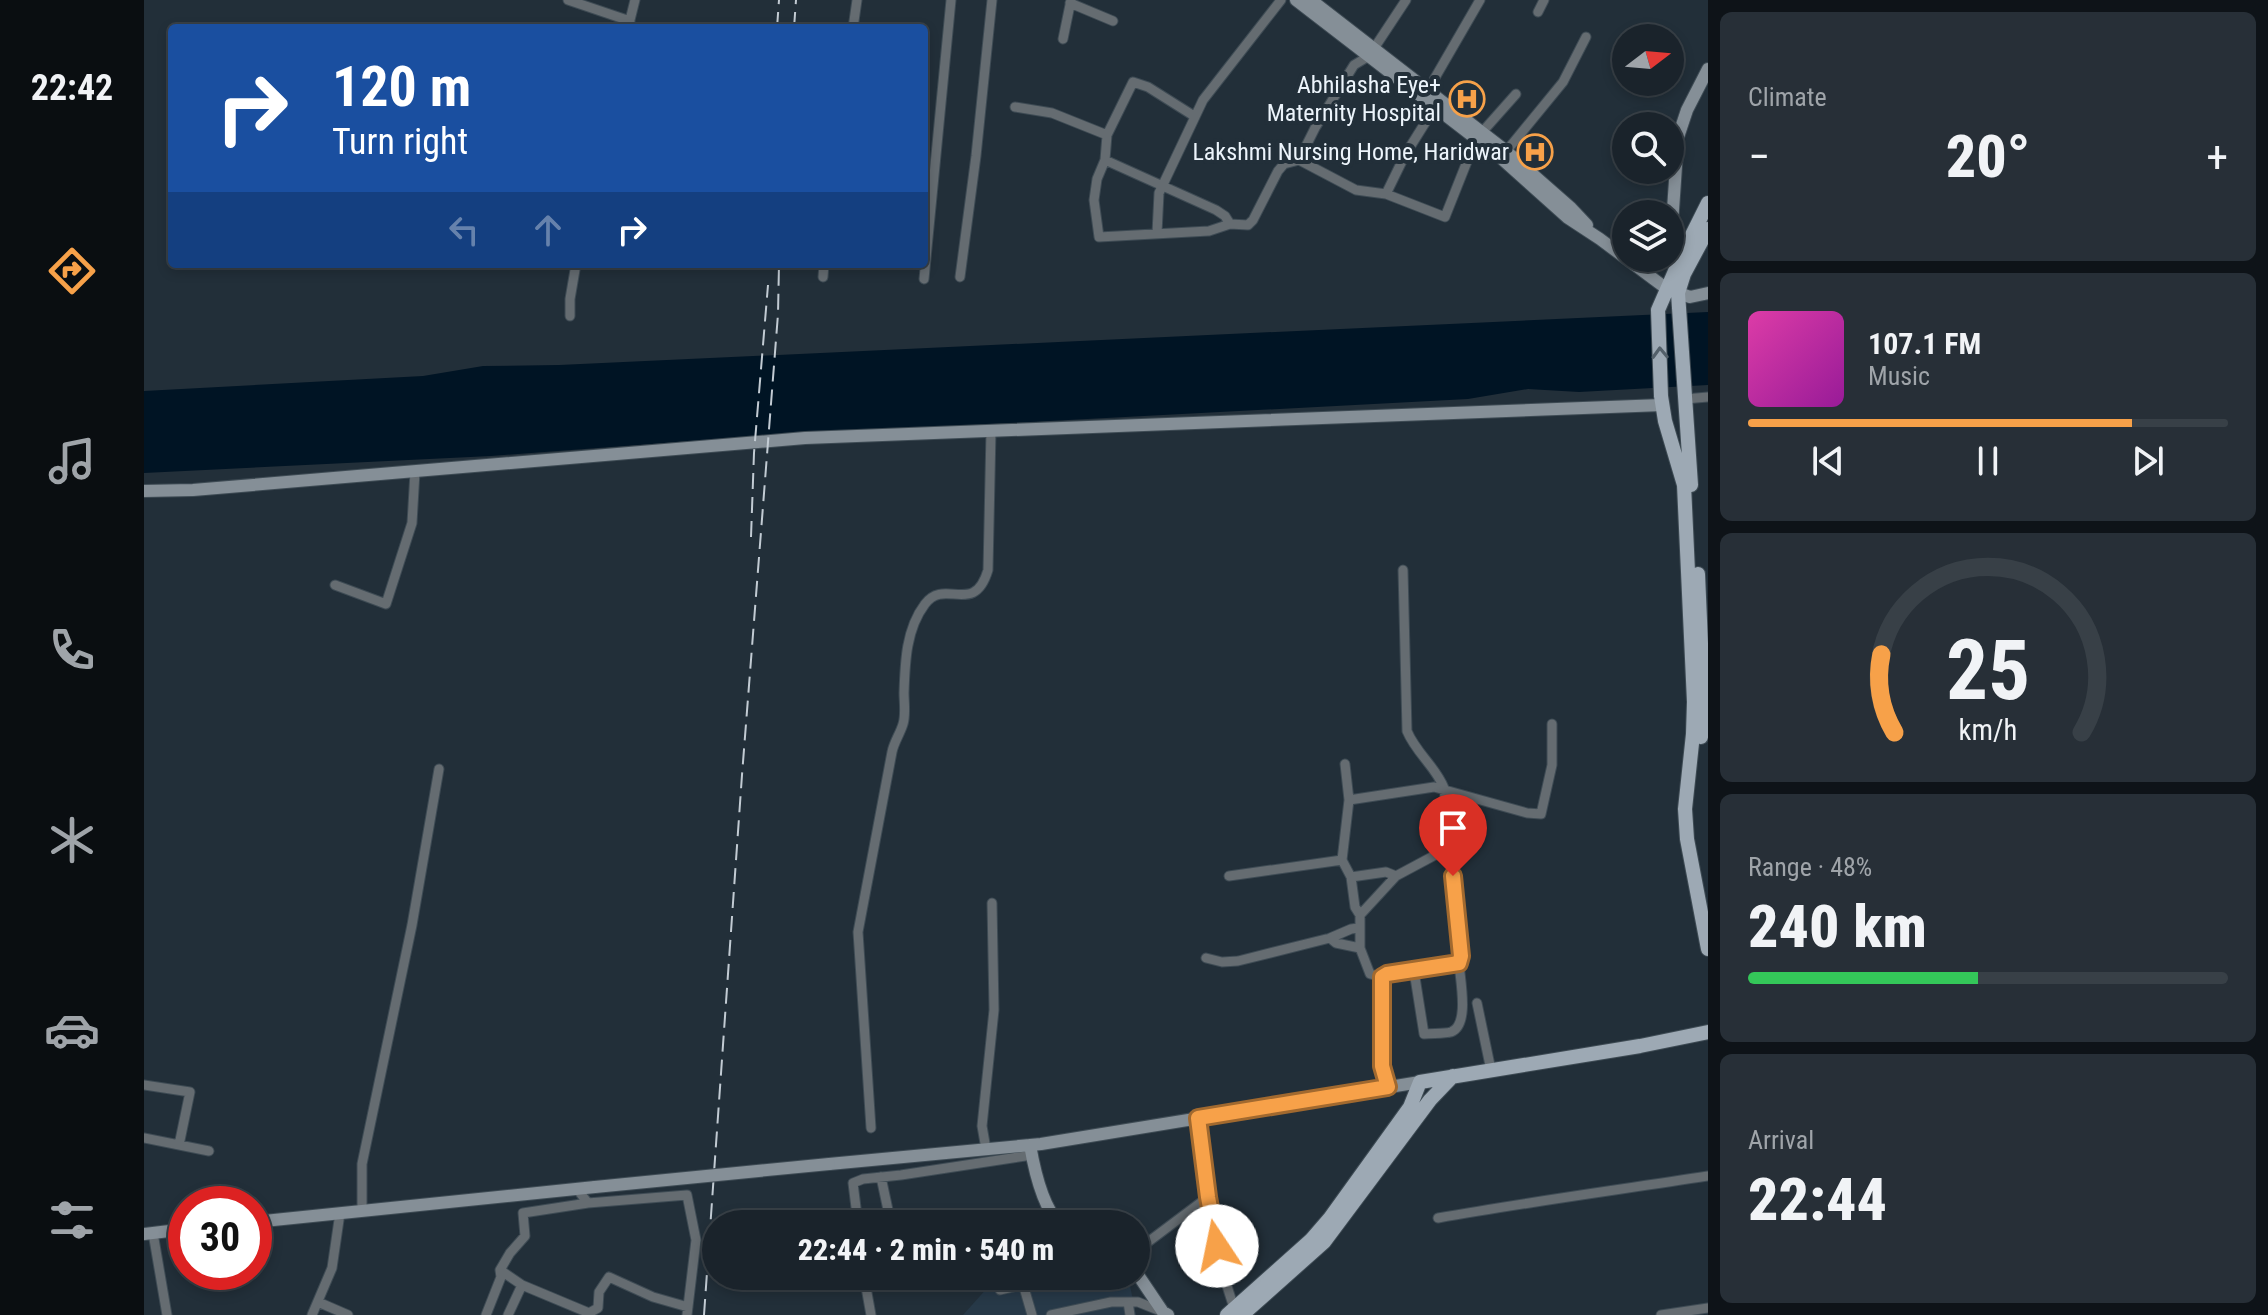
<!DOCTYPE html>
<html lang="en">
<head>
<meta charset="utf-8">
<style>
	:root { --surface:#1a232b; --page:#272f37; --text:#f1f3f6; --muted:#9fa4a9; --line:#384047; --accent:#f7a149 }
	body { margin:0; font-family:"Roboto Condensed",sans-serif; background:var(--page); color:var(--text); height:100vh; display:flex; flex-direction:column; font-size:30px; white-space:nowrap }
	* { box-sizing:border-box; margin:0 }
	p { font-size:26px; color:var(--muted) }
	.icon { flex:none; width:44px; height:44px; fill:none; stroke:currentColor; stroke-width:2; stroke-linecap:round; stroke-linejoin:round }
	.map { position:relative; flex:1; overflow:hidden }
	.drawer { display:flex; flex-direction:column; gap:12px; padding:12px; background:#0e1318; width:560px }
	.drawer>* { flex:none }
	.guide { position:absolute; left:24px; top:24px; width:760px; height:244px; border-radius:8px; box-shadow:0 4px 12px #0003,0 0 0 2px var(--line); background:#1a4fa0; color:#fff; overflow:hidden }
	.needle { width:52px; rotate:74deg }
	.buttons { position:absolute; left:1468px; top:24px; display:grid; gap:16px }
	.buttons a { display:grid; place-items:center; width:72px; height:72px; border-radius:50%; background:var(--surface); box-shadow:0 4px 12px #0003,0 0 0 2px var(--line); font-size:40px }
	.speed { position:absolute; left:24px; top:1186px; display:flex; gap:16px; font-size:40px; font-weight:700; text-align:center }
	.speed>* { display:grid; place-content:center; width:104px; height:104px; border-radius:50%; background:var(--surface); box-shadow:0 4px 12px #0003,0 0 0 2px var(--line); line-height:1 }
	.speed .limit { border:12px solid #d22; background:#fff; color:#111 }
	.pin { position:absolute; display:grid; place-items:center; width:68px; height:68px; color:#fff; margin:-82px -34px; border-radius:50% 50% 50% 0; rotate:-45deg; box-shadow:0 0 8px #0007 }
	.pin .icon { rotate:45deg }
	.me { position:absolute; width:88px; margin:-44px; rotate:349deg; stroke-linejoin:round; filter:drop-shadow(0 0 6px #0008) }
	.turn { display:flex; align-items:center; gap:28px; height:168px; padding:0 32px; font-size:36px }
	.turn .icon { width:104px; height:104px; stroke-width:2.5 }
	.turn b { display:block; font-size:56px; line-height:68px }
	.lanes { display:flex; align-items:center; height:76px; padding:0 32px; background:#0003; justify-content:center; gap:40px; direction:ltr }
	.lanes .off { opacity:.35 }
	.big { font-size:60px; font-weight:800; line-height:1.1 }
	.drawer .card { flex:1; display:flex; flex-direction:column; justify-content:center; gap:12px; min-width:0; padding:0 28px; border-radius:12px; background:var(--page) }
	.drawer .dial { align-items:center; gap:0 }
	.dial svg { height:208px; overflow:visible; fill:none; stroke:var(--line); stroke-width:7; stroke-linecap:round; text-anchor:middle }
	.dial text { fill:var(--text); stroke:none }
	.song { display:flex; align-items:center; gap:24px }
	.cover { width:96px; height:96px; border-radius:12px; background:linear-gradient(135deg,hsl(320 70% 55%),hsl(300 70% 35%)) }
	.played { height:8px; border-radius:4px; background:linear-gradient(90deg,var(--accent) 80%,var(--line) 80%) }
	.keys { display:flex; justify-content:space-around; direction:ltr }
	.heat { display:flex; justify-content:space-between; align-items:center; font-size:44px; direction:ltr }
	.charge { height:12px; border-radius:6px; background:linear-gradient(90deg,#34c759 48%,var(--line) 0) }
	.trip { position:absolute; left:558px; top:1210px; width:448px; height:80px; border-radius:40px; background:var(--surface); box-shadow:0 4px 12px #0003,0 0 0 2px var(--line); font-weight:800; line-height:80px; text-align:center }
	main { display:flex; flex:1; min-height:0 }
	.menu { display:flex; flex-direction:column; width:144px; justify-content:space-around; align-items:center; background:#0a0e11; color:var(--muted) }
	.menu .icon { width:56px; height:56px }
	.menu .active { color:var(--accent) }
	.menu b { font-size:36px; color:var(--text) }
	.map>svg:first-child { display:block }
	.built { fill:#273948 }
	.water { fill:#001424 }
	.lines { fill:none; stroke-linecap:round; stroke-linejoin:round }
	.street-casing { stroke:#3e4b54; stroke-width:11 }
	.secondary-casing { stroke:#3e4b54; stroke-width:14 }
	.primary-casing { stroke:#3e4b54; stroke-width:16 }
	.street { stroke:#656c71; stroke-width:9 }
	.secondary { stroke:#858f97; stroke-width:12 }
	.primary { stroke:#9da9b4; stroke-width:14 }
	.rail { stroke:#c2cbd3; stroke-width:2; stroke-dasharray:16 8; stroke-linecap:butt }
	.secondary-bridge-casing { stroke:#3e4b54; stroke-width:14; stroke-linecap:butt }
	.secondary-bridge { stroke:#858f97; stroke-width:12 }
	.oneway { stroke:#53606a }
	.route-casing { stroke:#a1692f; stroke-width:20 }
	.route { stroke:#f7a149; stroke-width:14 }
	.labels { text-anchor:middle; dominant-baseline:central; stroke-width:8; stroke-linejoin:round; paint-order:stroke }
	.poi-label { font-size:24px; fill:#ecf4fb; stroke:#222f39; text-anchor:end }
</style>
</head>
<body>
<main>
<nav class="menu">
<b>22:42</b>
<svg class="icon active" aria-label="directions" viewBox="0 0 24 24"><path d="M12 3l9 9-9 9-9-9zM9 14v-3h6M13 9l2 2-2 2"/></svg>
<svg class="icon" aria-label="music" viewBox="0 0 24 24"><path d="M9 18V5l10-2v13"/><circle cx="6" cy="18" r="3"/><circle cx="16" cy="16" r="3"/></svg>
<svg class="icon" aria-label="phone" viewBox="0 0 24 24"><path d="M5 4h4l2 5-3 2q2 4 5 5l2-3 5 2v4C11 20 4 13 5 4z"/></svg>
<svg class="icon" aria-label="climate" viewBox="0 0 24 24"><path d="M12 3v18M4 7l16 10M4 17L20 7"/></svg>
<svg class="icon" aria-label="car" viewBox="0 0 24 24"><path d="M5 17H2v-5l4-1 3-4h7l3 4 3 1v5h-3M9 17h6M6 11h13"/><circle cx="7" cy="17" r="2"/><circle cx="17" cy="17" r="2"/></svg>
<svg class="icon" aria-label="filters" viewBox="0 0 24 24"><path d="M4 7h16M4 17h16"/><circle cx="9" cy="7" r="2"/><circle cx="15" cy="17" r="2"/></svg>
</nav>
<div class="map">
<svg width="1564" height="1315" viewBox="0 0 1564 1315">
	<rect width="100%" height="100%" fill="#222f39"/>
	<path class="built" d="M854,1276H984L992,1315H819Z"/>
	<path class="water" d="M1564,312V385L1435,392L1384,389L1324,399L600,437L347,456L0,473V391L279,376L339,366L415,365Z"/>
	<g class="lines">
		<defs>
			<path id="street" d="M424,0L486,21
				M926,3L969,21
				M1394,12L1400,0
				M484,28L491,0
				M709,28L713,0
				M919,39L927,0
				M1281,95L1336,0
				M871,107L908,113L963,135
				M1050,116L1004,87L989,82L963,135L961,160L953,179L950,200L955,237L1065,231L1086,224L1104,225L1109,220L1134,171L1140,164L1155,160L1212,190L1242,194L1301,217L1332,139L1372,94
				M1360,154L1419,82L1442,37
				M961,160L1072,210L1081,216L1086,224
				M1155,160L1171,128L1210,65L1225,56L1262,0
				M1242,194L1261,155L1291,107
				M1013,233L1015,193L1059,100L1137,0
				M679,277L680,264
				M816,277L832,156L848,0
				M780,279L807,0
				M426,316V299L432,264
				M1541,399L1564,397
				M1259,570L1263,731C1272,753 1292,767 1300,788L1317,956L1315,963C1316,980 1326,1025 1307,1032C1300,1034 1288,1033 1280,1034L1270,971
				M191,585L242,604L268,523L271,472
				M1201,764L1205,800L1198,860L1207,877L1211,907L1216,915V948L1226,974L1238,977L1243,974L1315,963
				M1205,800L1290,787L1383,813L1397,814L1408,765V724
				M1085,876L1198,860
				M1207,877L1242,872L1252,876
				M1216,915L1252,876L1295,853L1307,850
				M1186,938L1192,943L1216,948
				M1062,958L1078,962L1094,961L1186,938L1207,929L1214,928
				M1238,977V1066L1244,1087
				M1333,1003L1347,1070
				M0,1085L46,1092L35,1145
				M1054,1118C1062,1182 1069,1247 1090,1308
				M727,1128L714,932L748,752C750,742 756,734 759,724C762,715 760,702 760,693C761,662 762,629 781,604C801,577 830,617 844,570L847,431
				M0,1138L65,1151
				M842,1149L838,1126L850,1010L848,903
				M737,1177L747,1224
				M433,1189L444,1203L543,1195L552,1240L543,1315
				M218,1211V1164L268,925L295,769
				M1294,1218C1384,1202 1474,1190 1564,1176
				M714,1224L709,1183L719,1179L757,1175L888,1155
				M9,1233L23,1315
				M992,1251L1064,1197
				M356,1270L366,1253L381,1236L379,1213L444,1203
				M720,1276L727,1315
				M883,1276L881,1291L888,1315
				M856,1290L882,1284L923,1280L931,1276
				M174,1302L204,1315
				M984,1302L986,1315
				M168,1315L188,1268L196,1213
				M342,1315L357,1277L356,1270L378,1285L445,1313L454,1308L455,1292L465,1277L509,1297L544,1307
				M364,1315L378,1285
				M907,1315L967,1302H994L1019,1312
				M1517,1315L1564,1308"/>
			<path id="secondary" d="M1152,0L1357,158L1424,218L1456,239L1523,289L1546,297L1564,293
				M1167,0L1362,151L1427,208L1443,225
				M1532,268L1527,239L1534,137L1543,110L1564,69
				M0,491L49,490L661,438L1518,405
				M886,1145C890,1168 899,1208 916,1224
				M685,1164L897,1144L1276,1082
				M110,1222L451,1187
				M0,1234L42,1229
				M992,1272L1019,1312L1024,1315"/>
			<path id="primary" d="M1564,203L1538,255L1514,310L1517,396L1521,421L1540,485L1550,702L1549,734L1541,809L1543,839L1564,949
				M1547,485L1534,293L1540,274L1564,229
				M1554,574L1560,713L1557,737
				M1083,1315L1167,1240L1186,1218L1266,1107L1276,1082L1496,1046L1564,1032
				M1098,1315L1180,1242L1286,1100L1309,1076"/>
		</defs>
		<use href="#street" class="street-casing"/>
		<use href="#secondary" class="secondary-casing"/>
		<use href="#primary" class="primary-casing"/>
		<use href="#street" class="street"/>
		<use href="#secondary" class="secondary"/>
		<use href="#primary" class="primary"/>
		<path class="rail" d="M633,28L635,0
			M650,28L652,0
			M607,537L610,453L624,285
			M560,1315L598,775L634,314L635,264"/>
		<defs>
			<path id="secondary-bridge" d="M451,1187L685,1164"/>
		</defs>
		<use href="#secondary-bridge" class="secondary-bridge-casing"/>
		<use href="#secondary-bridge" class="secondary-bridge"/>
	</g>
	<defs><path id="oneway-chevron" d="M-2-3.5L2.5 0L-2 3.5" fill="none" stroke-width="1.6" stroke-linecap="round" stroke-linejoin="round" transform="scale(2)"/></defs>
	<use class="oneway" href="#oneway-chevron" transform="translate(1516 353) rotate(-92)"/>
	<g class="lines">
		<defs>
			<path id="route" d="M1073,1246L1064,1197L1054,1118L1244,1087L1238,1066V977L1243,974L1315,963L1317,956L1309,876"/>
		</defs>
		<use href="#route" class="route-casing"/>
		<use href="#route" class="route"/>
	</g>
	<defs>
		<symbol id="hospital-ring" viewBox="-11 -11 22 22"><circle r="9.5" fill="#222f39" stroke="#f7a149" stroke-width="1.5"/><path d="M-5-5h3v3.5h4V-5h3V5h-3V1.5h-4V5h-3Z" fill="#f7a149"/></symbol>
	</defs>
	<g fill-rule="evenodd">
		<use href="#hospital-ring" x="1303" y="79" width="40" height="40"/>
		<use href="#hospital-ring" x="1371" y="132" width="40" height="40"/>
	</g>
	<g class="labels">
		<g class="poi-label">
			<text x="1297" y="85">Abhilasha Eye+<tspan x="1297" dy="28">Maternity Hospital</tspan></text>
			<text x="1365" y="152">Lakshmi Nursing Home, Haridwar</text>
		</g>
	</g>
</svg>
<div class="buttons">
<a><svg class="needle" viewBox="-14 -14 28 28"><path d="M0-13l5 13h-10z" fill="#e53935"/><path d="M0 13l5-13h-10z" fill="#9fa4a9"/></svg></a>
<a><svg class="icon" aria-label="search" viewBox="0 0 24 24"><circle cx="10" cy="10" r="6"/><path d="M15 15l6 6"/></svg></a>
<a><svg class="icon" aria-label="layers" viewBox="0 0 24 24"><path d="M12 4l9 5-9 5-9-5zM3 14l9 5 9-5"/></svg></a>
</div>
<div class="speed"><div class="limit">30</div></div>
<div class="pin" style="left:1309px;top:876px;background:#d93025"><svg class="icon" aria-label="arrive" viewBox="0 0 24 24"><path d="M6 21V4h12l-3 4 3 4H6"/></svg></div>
<svg class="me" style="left:1073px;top:1246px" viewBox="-20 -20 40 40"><circle r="19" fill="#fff"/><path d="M0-13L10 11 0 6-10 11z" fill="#f7a149"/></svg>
<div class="trip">22:44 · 2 min · 540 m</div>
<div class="guide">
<div class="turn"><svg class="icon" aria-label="right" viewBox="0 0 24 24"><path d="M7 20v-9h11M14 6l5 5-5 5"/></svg><div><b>120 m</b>Turn right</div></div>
<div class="lanes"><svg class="icon off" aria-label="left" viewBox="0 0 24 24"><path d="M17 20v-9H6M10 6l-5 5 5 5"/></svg><svg class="icon off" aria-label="ahead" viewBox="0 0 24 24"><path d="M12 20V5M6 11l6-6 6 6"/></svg><svg class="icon" aria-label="right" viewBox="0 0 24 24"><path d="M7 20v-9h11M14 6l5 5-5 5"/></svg></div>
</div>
</div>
<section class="drawer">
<div class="card"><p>Climate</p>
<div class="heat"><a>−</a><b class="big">20°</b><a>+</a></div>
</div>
<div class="card">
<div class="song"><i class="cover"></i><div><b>107.1 FM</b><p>Music</p></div></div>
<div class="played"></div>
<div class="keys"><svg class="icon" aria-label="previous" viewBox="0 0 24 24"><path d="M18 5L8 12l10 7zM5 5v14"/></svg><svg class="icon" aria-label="pause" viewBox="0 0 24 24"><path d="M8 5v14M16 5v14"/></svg><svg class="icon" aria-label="next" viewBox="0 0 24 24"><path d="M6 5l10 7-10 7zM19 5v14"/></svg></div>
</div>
<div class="card dial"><svg viewBox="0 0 100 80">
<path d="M14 69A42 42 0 1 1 86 69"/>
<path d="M14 69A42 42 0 0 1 9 39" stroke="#f7a149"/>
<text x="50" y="56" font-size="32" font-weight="700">25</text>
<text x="50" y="72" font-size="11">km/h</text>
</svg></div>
<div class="card"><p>Range · 48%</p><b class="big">240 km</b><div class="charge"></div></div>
<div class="card"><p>Arrival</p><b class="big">22:44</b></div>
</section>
</main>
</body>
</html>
